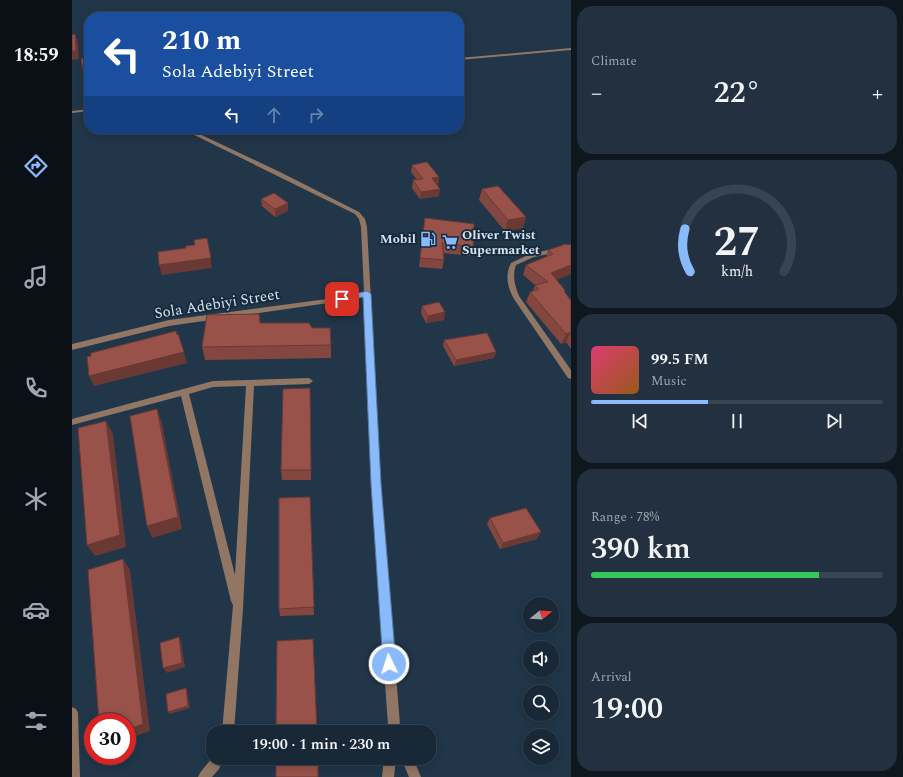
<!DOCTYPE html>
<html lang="en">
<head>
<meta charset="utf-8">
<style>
	:root { --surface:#192837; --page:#22303f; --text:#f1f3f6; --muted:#9fa6ad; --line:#374452; --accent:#88bafc }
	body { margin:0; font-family:Spectral,serif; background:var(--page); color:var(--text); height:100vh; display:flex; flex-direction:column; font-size:15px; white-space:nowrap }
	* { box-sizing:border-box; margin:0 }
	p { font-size:13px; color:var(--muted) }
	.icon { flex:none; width:22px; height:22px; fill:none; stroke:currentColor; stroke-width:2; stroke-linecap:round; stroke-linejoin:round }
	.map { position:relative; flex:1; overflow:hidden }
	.details { display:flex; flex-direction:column; gap:6px; padding:6px; background:#0e161e; width:332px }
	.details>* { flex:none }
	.banner { position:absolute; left:12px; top:12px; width:380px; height:122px; border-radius:16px; box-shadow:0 2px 10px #0003,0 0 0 1px var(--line); background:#1a4fa0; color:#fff; overflow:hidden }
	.needle { width:26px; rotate:72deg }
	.controls { position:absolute; left:451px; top:597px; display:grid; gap:8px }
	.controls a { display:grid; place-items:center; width:36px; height:36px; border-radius:50%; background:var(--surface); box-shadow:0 2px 10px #0003,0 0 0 1px var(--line); font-size:20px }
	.speed { position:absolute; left:12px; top:713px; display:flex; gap:8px; font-size:20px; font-weight:700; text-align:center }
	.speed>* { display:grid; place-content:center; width:52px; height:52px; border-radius:50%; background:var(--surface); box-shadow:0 2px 10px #0003,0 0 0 1px var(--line); line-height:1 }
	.speed .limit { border:6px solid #d22; background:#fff; color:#111 }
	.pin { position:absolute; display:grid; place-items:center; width:34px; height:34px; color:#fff; margin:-17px; border-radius:8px; box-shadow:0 2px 6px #0006 }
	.me { position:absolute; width:44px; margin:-22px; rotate:356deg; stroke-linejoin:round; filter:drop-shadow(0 0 3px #0008) }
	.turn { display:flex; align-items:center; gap:14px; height:84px; padding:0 12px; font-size:18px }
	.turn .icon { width:52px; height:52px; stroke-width:2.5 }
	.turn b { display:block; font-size:28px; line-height:34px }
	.lanes { display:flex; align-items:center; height:38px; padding:0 12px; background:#0003; justify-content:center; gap:20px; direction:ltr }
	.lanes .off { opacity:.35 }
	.big { font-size:30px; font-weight:600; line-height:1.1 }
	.details .tile { flex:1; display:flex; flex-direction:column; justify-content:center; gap:6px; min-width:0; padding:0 14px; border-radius:16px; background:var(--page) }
	.details .dial { align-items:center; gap:0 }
	.dial svg { height:104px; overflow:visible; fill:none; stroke:var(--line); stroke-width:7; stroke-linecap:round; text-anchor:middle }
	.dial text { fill:var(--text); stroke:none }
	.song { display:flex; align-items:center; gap:12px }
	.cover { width:48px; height:48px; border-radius:6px; background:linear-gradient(135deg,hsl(340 70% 55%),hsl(30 70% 35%)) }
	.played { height:4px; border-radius:2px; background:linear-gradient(90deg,var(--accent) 40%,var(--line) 40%) }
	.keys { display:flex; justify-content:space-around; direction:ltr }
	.heat { display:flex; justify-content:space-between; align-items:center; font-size:22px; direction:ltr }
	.charge { height:6px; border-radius:3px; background:linear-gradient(90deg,#34c759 78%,var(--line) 0) }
	.trip { position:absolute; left:134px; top:725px; width:230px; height:40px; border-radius:16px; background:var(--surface); box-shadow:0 2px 10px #0003,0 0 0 1px var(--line); font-weight:600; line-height:40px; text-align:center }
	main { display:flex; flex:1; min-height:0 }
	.menu { display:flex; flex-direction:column; width:72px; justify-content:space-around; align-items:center; background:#0a1016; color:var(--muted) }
	.menu .icon { width:28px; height:28px }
	.menu .active { color:var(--accent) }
	.menu b { font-size:18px; color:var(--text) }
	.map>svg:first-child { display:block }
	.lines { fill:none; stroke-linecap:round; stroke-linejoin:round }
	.street { fill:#917664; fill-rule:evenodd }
	.wall { fill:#834740 }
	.shaded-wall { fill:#6a3934 }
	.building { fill:#98524a; stroke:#6a3934 }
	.route { fill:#88bafc; stroke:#5879a4 }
	.labels { text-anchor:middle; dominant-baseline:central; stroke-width:4; stroke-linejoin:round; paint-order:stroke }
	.far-poi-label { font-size:13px; font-weight:bold; fill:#d5e2ee; stroke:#172b3e; text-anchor:start }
	.street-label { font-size:15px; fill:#d5e2ee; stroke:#172b3e }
</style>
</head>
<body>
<main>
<nav class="menu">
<b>18:59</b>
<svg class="icon active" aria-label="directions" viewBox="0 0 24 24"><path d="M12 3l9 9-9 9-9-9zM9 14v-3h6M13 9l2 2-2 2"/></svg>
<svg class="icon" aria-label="music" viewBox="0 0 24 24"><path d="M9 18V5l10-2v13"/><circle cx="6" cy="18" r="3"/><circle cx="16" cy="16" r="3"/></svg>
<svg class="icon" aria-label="phone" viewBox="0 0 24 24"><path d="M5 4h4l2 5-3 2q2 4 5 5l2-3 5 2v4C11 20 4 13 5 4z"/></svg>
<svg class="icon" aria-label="climate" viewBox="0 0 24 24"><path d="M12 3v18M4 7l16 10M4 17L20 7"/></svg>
<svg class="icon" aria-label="car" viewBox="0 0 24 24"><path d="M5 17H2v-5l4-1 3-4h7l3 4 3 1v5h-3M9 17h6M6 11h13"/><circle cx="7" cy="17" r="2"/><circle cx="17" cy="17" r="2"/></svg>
<svg class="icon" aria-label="filters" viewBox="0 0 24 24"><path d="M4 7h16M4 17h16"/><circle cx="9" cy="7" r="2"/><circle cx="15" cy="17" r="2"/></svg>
</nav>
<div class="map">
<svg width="499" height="777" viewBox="0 0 499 777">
	<rect width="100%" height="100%" fill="#213649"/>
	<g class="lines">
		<path class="street" d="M499,48V50L387,60V58Z
			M17,109V111L0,113V111Z
			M110,129H117L210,173L287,212L293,219L295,227L309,484L328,725L327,732H315L316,725L299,484L292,297L270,301L97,326L0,350V344L97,320L270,297L292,292L289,227L287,219L283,214Z
			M499,245V249L462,257L444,265C440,276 443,286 447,296L499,370V379L496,378L442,299C435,287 433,275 439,263L458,254Z
			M237,378L241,381L237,384L182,386L171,609L162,732H150L161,605L159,601L109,396L0,425V419L141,381ZM174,386L163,575L117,394L141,387Z
			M0,707L4,709L6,713L8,777H0Z
			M141,755V758H152L147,769L140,777H126C129,769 137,764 141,755Z
			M312,758H324L322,777H310Z
			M329,758H341L349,777H337Z"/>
	</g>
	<path class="wall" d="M340,165L367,177L366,185H365L367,196L348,199L340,188L341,180H345L339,172Z
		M410,189L451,228L433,231L407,200Z
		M189,199L216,211L203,217L190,206Z
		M353,218L401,247L399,256L371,253L372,260L370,269L347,267Z
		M499,244V274L484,280L499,301V349L494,342L489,344L454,302L458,292L461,291L463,285L451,275L454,265L474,257L476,250Z
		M350,306L372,320L354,323L349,313Z
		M188,323L240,328L259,345V358L133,360L130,347Z
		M372,340L422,358L382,366L371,346Z
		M238,388L239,480H210L209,470Z
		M238,497L242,615L208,616L207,609Z
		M418,518L465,539L428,549L415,524Z"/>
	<path class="shaded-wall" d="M3,34L6,43L7,59L0,60V51Z
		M17,69V79H14L11,70Z
		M367,177L366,185L359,186L360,178Z
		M368,189L367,196L348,199L349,192Z
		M216,203V211L203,217V209Z
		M454,217L451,228L433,231L436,220Z
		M135,238L140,268L90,275L87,265Z
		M499,265V274L476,283L479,273Z
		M373,312L372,320L354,323L356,316Z
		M499,332L494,342L489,344L494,334Z
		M112,352L115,363L22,386L17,376Z
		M424,352L422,358L382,366L384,360Z
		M85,409L90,423L110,529L80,538L75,526Z
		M34,421L41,434L54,547L23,556L15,545Z
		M469,532L465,539L428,549L431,543Z
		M51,559L58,570L78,731L55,739Z
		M107,637L109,642L113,667L95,673L91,668Z
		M114,688L115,690L118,708L98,714L96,712Z"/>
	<path class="building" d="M3,34L4,51H0V35Z
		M17,58V69L11,70L9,59Z
		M355,162L367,177L360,178L368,189L349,192L341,180L351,179L340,165Z
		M426,186L454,217L436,220L410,189Z
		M202,193L216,203L203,209L189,199Z
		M353,218L402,224L401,247L370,243L372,260L348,258Z
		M135,238L139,258L87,265L86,252L114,248V246L123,245L122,240Z
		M494,244L496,245L499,244V265L479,273L493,290L492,291L499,301V332L494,334L458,292L467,289L463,285L476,282L454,265L481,254L476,250Z
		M367,302L373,312L356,316L350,306Z
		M187,314L188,323H237L240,328H258L259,345L130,347L135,315Z
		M104,331L105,335L106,334L112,352L17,376L15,357L19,356V353Z
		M415,333L424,352L384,360L372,340Z
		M238,388L239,470H209L211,389Z
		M85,409L106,517L75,526L58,416Z
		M34,421L48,535L15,545L6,428Z
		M238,497L242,607L207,609V498Z
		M454,508L469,532L431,543L418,518Z
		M51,559L71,724L55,730V722H27L16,570Z
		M107,637L110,663L91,668L88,643Z
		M241,639L245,732H204L205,641Z
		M114,688L116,706L96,712L94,694Z
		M204,758H246V777H204Z"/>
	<path class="route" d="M295,291L299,294L309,484L324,664L322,669L317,671L313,669L311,664L299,484L291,297L270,302L266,299L270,297Z"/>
	<defs>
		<symbol id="fuel-bare" viewBox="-9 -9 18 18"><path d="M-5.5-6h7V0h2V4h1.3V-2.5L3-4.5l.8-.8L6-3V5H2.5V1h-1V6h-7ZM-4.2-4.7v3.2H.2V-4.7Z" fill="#88bafc" stroke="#172b3e" stroke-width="2.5" paint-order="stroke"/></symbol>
		<symbol id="supermarket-bare" viewBox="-9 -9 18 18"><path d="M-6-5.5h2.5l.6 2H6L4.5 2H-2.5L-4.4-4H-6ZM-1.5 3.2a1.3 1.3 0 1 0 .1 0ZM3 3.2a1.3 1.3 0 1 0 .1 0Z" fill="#88bafc" stroke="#172b3e" stroke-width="2.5" paint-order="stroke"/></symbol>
	</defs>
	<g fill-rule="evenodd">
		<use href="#fuel-bare" x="345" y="228" width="22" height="22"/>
		<use href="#supermarket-bare" x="367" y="231" width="22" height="22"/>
	</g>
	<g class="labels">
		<g class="far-poi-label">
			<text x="390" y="235">Oliver Twist<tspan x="390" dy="15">Supermarket</tspan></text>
			<text x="344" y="239" text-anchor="end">Mobil</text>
		</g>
		<g class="street-label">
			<text transform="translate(145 304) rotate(-9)">Sola Adebiyi Street</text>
		</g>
	</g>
</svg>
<div class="controls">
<a><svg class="needle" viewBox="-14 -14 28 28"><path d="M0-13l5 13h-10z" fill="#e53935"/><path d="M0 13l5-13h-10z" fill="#9fa6ad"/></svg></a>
<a><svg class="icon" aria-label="sound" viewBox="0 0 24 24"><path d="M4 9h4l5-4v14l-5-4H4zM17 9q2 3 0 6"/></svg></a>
<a><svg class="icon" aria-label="search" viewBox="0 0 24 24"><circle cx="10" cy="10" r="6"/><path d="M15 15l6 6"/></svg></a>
<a><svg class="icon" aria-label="layers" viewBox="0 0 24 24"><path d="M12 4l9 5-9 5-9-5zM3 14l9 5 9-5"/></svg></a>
</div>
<div class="speed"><div class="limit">30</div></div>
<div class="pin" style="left:270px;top:299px;background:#d93025"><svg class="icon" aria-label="arrive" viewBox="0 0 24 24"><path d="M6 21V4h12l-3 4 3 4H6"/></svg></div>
<svg class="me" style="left:317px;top:664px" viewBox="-20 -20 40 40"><circle r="17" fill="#88bafc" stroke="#fff" stroke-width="3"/><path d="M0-11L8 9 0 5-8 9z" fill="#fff"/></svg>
<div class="trip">19:00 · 1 min · 230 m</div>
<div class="banner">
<div class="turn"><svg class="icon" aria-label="left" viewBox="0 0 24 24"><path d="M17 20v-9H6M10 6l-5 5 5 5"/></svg><div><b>210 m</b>Sola Adebiyi Street</div></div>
<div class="lanes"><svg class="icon" aria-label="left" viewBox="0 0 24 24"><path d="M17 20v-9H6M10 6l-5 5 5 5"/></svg><svg class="icon off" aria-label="ahead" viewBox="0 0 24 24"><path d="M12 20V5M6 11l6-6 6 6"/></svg><svg class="icon off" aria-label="right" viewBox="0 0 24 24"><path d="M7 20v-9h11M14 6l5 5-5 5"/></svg></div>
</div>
</div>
<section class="details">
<div class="tile"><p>Climate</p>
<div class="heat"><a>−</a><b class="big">22°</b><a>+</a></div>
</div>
<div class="tile dial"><svg viewBox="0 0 100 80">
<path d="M14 69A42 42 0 1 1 86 69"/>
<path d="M14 69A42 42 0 0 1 10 36" stroke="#88bafc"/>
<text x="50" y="56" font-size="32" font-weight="700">27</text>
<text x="50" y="72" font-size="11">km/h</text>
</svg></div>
<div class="tile">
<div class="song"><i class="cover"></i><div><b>99.5 FM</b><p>Music</p></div></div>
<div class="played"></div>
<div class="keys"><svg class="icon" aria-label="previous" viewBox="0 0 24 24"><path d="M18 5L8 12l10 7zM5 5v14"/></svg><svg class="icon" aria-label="pause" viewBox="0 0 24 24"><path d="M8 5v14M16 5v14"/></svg><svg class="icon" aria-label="next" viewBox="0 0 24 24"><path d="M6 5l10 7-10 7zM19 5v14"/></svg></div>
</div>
<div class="tile"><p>Range · 78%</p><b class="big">390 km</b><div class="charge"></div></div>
<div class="tile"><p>Arrival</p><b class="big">19:00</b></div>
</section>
</main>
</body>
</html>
